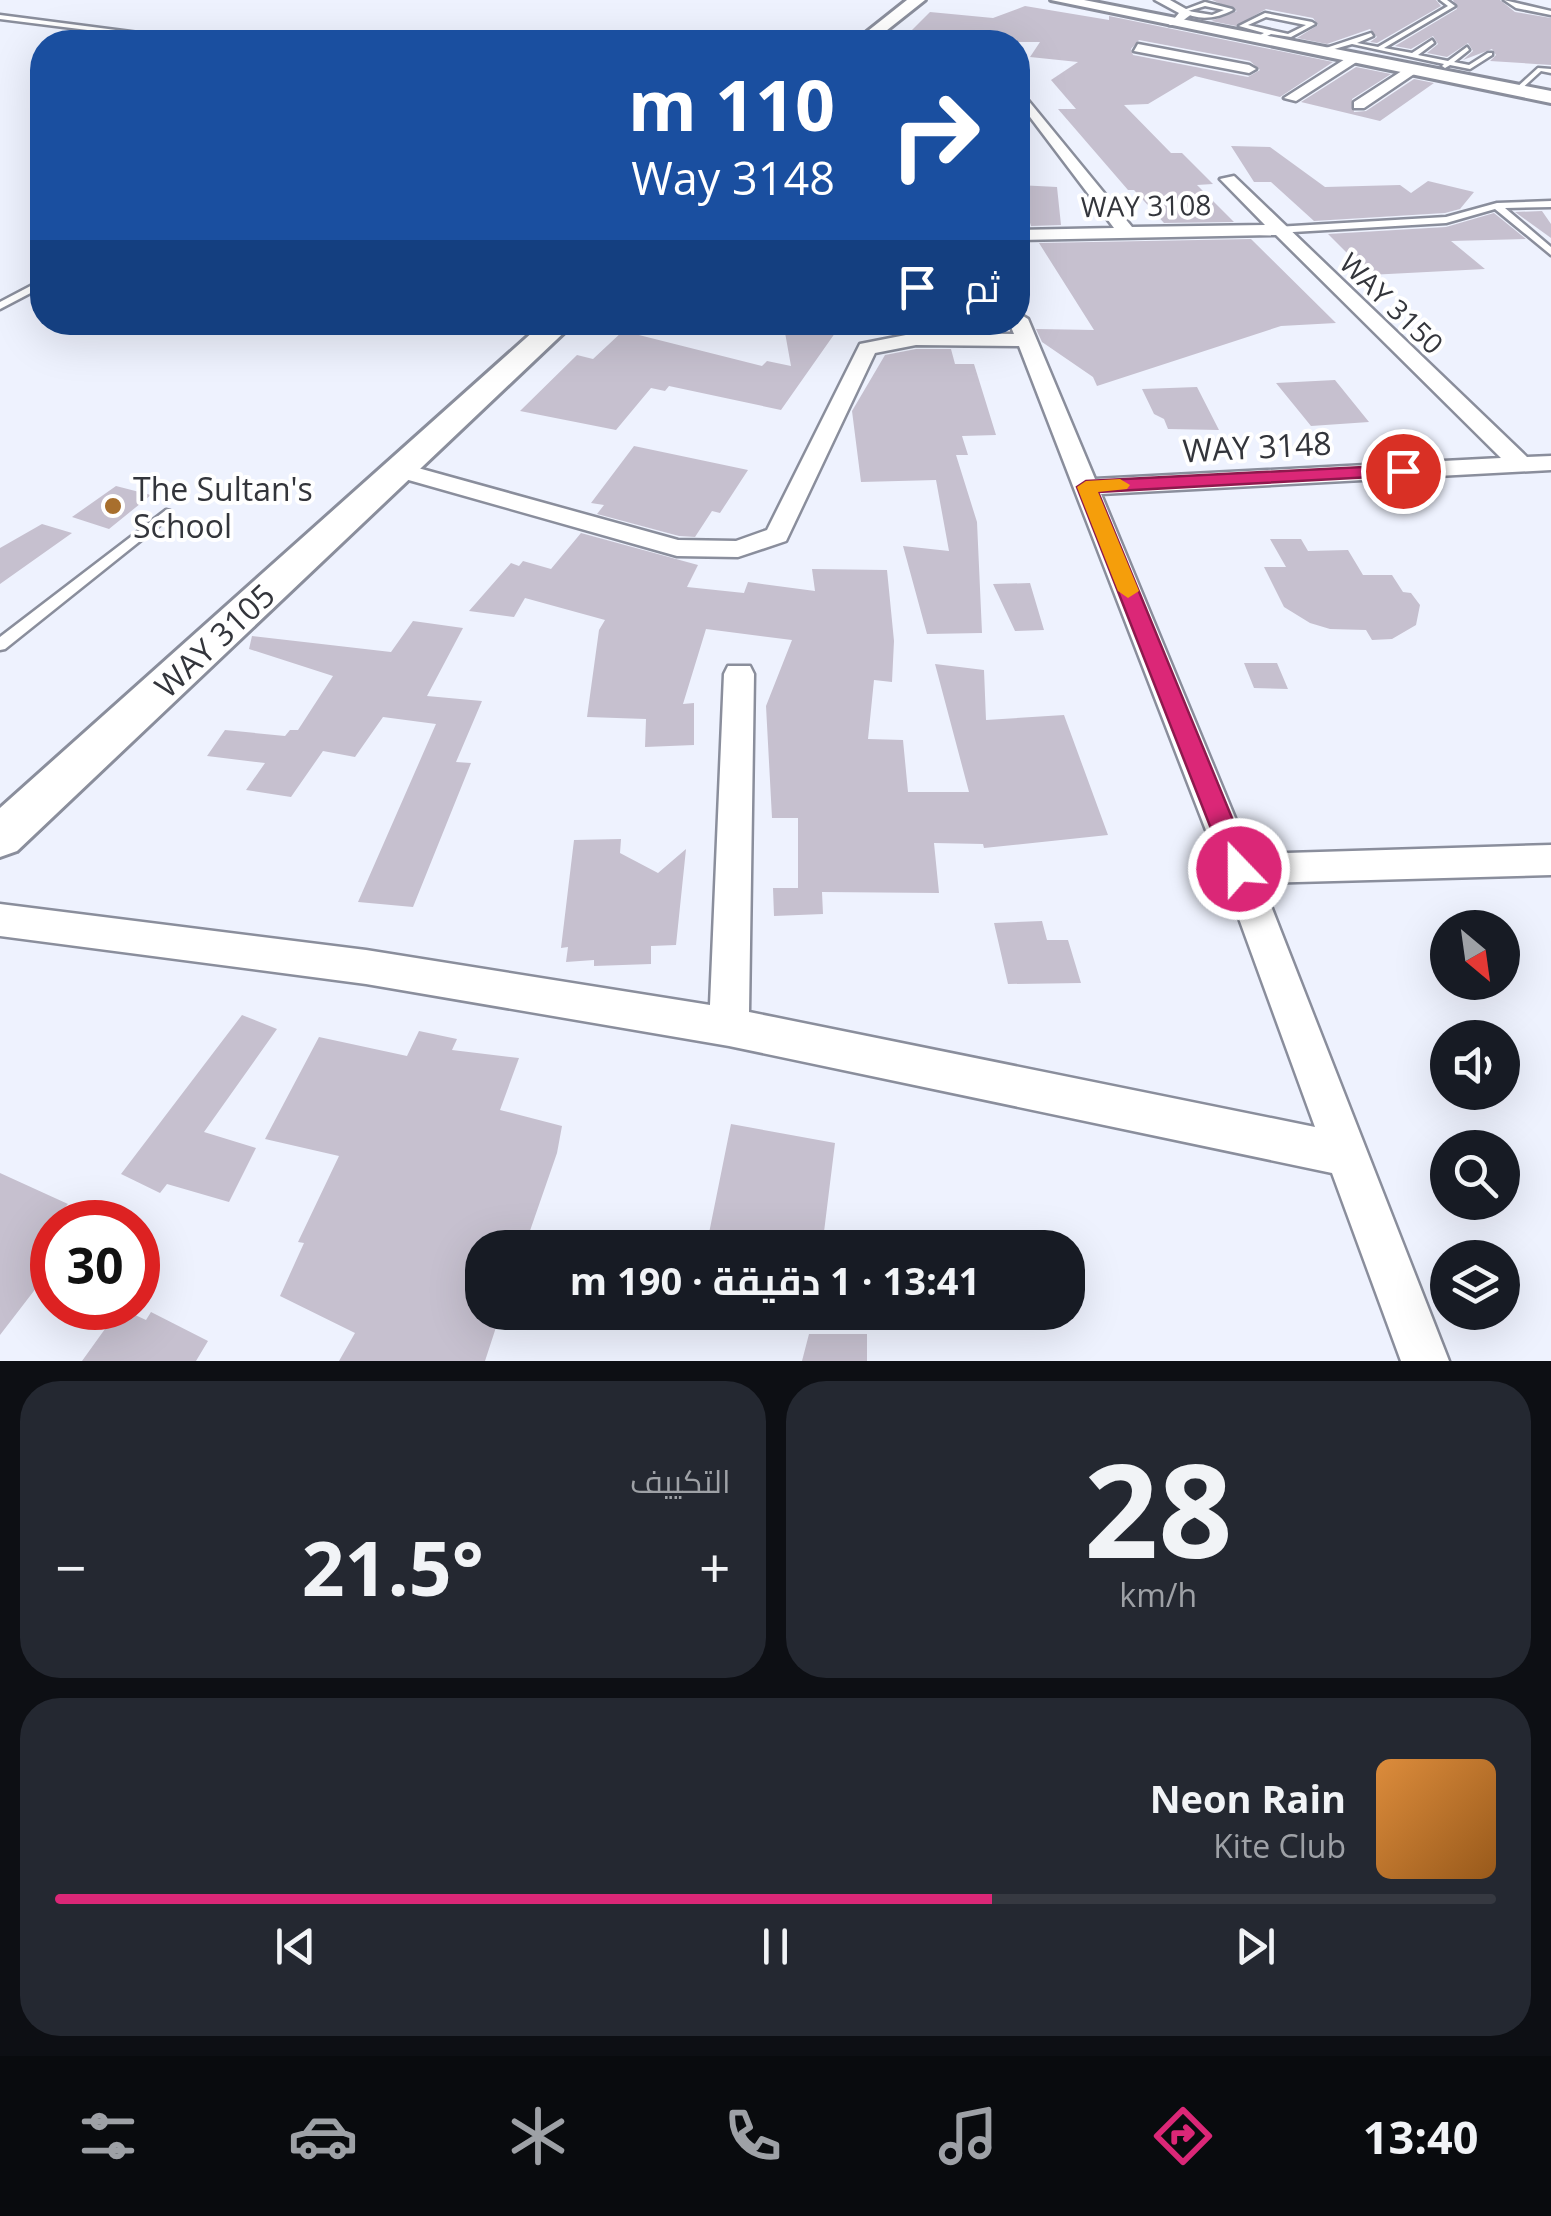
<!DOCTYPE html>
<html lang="ar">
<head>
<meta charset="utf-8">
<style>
	:root { --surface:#171b24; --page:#242831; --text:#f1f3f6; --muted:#9ea1a6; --line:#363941; --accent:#db2777 }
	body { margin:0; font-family:"Open Sans",Cairo,sans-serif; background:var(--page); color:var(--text); direction:rtl; height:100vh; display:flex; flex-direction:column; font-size:38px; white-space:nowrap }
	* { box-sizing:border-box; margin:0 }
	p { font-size:32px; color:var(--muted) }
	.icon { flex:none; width:55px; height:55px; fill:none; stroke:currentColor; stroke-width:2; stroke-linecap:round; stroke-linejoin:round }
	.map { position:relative; height:1361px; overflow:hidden; direction:ltr }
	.details { display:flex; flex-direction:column; gap:20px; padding:20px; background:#0d0f14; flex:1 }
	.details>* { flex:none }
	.top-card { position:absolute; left:30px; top:30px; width:1000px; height:305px; border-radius:40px; box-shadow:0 10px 40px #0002; direction:rtl; background:#1a4fa0; color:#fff; overflow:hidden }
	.needle { width:65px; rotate:151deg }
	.controls { position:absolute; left:1430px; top:910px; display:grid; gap:20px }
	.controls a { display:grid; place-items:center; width:90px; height:90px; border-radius:50%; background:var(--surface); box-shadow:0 10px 40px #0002; font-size:50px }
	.speed { position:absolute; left:30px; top:1200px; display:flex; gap:20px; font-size:50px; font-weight:700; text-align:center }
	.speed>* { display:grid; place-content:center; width:130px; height:130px; border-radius:50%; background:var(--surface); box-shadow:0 10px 40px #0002; line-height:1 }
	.speed .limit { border:15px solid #d22; background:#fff; color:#111 }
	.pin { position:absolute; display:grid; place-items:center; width:85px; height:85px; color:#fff; margin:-42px; border:5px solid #fff; border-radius:50%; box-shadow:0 2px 10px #0007 }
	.me { position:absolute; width:110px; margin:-55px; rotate:338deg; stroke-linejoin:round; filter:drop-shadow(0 0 8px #0008) }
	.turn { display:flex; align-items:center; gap:35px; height:210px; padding:0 30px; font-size:45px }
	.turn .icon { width:130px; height:130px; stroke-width:2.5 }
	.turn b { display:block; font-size:70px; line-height:85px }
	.then { display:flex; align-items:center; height:95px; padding:0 30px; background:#0003; gap:20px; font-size:38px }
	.big { font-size:75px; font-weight:700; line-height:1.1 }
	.details .widget { flex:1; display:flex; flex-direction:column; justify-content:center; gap:15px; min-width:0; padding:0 35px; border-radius:40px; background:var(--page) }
	.details .dial { align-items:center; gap:0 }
	.dial b { font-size:130px; line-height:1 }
	.song { display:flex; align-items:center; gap:30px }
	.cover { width:120px; height:120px; border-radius:15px; background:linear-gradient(135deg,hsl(30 70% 55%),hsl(30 70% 35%)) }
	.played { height:10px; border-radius:5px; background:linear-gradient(90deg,var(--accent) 65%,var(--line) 65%) }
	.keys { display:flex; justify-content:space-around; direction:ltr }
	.heat { display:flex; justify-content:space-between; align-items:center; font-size:55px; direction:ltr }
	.details .tiles { flex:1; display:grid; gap:20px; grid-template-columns:1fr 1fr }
	.widget:last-child { grid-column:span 2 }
	.trip { position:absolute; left:465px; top:1230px; width:620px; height:100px; border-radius:40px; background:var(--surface); box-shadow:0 10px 40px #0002; font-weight:700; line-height:100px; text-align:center; direction:rtl }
	.menu { display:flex; height:160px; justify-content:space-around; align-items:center; background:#090b0e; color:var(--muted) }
	.menu .icon { width:70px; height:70px }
	.menu .active { color:var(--accent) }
	.menu b { font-size:45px; color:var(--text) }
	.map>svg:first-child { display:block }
	.building { fill:#c6c0cf; fill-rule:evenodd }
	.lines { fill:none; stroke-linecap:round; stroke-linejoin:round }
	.lane-casing { stroke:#8a8e9c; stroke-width:5 }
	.street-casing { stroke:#8a8e9c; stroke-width:5 }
	.secondary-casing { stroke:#8a8e9c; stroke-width:6 }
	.lane { fill:#fff; fill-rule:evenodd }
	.street { fill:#fff; fill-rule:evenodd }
	.secondary { fill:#fff; fill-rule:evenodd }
	.route { fill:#db2777; stroke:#8e194d; stroke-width:2.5 }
	.slow { fill:#f59e0b }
	.poi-dot { fill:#a86f2d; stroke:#fff; stroke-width:4 }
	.labels { text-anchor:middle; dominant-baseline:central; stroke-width:8; stroke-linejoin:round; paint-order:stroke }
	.far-street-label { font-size:28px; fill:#33353b; stroke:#fff }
	.street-label { font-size:32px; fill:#33353b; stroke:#fff }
	.poi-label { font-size:32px; fill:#33353b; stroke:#fff; text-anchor:start }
</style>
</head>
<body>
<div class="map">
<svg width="1551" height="1361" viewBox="0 0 1551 1361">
	<rect width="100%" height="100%" fill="#eef2fe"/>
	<path class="building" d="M1212,0H1436L1441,6L1377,43L1370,42L1377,37L1370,29L1327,44L1297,38L1318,25L1313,18L1266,9L1236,26L1211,21L1237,11Z
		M1453,0H1500L1515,12L1551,18V65L1490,61L1496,55L1492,49L1463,60L1473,51L1468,43L1447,57L1427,53L1438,44L1433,36L1411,49L1395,46L1457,9Z
		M1025,6L1109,20V16L1333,62L1280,97L1195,76L1148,104L1124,105L1171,153H1182L1213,184L1197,185L1234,222L1164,223L1134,190H1128L1058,109H1076L1051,80L1078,62L1030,57L1040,42H900L930,12L993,18ZM1139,40L1250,61L1260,70L1248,77L1133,55L1131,49Z
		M1356,67L1391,74L1352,99L1354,112L1366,111L1414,79L1434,83L1380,121L1301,102Z
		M1231,146L1270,147L1325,187L1400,185L1411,193L1428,181L1474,192L1460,209L1445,213L1314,221L1271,182H1254Z
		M1018,185L1057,187L1061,225L1031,226Z
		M1542,211L1551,224V238L1515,212Z
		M1494,213L1526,239L1451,241L1485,269L1369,275L1328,234L1446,227Z
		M1251,239L1336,323L1281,326L1097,386L1093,377L1042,342L1036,329L1094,330L1039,243Z
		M840,326L781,410L669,386L665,391L651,388L616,430L520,411L577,355L593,359L623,331L762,366L767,361L791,366L784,327Z
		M916,349H951L955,364H974L996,435L962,436L968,455H956L977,522L982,633L927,634L903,546L949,551L936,480L861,482L852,411L885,355Z
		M1335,380L1369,422L1311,426L1276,383Z
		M1197,387L1219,430L1168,429L1164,419L1154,414L1142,389Z
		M634,446L748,470L720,513L712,511L695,537L679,536L597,514L604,505L591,503Z
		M116,486L151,495L109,529L72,517Z
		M42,524L72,533L0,584V548Z
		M581,533L698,565L687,587L744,593L748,582L815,591L812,569L887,570L894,641L892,682L874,680L868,739L903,740L908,792H969L935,664L984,670L986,720L1064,715L1108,835L984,848L983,844L934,843L939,893L822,892L823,914L774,916L773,888H798V818H772L766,706L792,640L706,629L683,704L694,703V745L645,747L646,719L587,717L599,630L605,620L525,598L514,617L469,611L511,563L519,566L523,561L551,569Z
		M1270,539H1301L1308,551L1348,550L1363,575H1392L1403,592L1411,593L1420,605L1416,625L1392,639L1372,640L1366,630L1330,629L1310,623L1284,607L1264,567H1286Z
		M1030,583L1044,630L1015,631L993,584Z
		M413,621L463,628L427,696L482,701L456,762L471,763L413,907L358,902L436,724L383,717L355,757L323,751L291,797L246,790L265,763L207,756L225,730L285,736L290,730H298L333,676L249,649L252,636L391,652Z
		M1244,663H1277L1288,689L1254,688Z
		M621,839L620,853L658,873L686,849L676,945L651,946V964L594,966V960L566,962L568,947L561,948L574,840Z
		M1042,921L1047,940H1068L1081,983L1008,984L994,923Z
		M242,1015L277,1029L204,1132L256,1148L229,1202L167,1184L160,1193L121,1174Z
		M419,1031L457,1039L452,1050L519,1058L500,1110L562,1126L557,1153L524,1248H482V1312H501L485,1361H339L355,1333L280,1296L304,1243L298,1242L339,1156L265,1139L319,1037L407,1056Z
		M731,1124L835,1143L822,1248H706Z
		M0,1173L68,1204L52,1222V1290L40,1283L0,1335Z
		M120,1308L146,1320L151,1312L208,1341L196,1361H82Z
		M809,1334H867V1361H802Z"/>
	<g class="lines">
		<defs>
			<path id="lane" d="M1440,0H1447L1455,6L1384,48L1412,53L1432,40L1434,43L1418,55L1448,61L1467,47L1469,50L1454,62L1469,65L1488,53H1492V55L1470,69L1450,65L1445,68L1442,66L1444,64L1352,44L1320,53L1317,51L1371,33L1373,36L1357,43L1378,47L1448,6Z
				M1504,0L1551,11V15L1516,8Z
				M1205,2L1232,9L1233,10C1216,19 1197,21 1181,11ZM1205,6L1224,10L1212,15L1188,11Z
				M1265,13L1312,22L1315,24L1291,37L1271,34L1257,41L1255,38L1264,33L1239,26ZM1266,17L1306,25L1288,34L1248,25Z
				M0,15L193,40L196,42H183L0,19Z
				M1538,68L1551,69V73L1541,71L1519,91H1515V89Z
				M1551,201V207L1505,208L1551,247V255L1495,209L1446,223L1276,233L1272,230L1276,227L1446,217L1497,203Z
				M42,280V287L0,309V302Z
				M166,510L170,511V517L5,649L0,650V637Z"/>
			<path id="street" d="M1155,0H1170L1193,13L1177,25H1169L1179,13Z
				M1138,44L1249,65L1256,69L1249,73L1134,51Z
				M1353,54L1358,61L1296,101L1284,98Z
				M1408,67L1420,70L1364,108H1354V102Z
				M1018,88L1132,227L1265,225L1220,179L1234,176L1527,457L1551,456V470L1101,494L1250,854L1551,845V875L1262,883L1449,1361H1401L1332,1173L729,1046L366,984L0,936V904L366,950L710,1005L724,674L728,666H750L754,674L749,1012L1315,1127L1221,869L1019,346L916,345L875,353L786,541L738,557L677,556L391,475L388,470L400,463L678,540L736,541L767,530L860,344L916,333L1014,334L1009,322H1018V313L1028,319L1095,479L1501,458L1276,235L1018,240V230L1114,228L1018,101Z"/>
			<path id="secondary" d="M907,0H925L872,42H854Z
				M1051,0H1084L1551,91V103Z
				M544,322H575L17,851L0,857V808Z"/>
		</defs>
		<use href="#lane" class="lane-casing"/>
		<use href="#street" class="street-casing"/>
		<use href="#secondary" class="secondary-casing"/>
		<use href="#lane" class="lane"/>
		<use href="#street" class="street"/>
		<use href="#secondary" class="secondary"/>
	</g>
	<path class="route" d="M1403,465L1412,471L1409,475L1098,492L1253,869L1249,877H1230L1077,487L1086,481Z"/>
	<path class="slow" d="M1120,479L1130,485L1127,489L1098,492L1139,591L1128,598L1118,591L1077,487L1086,481Z"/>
	<circle class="poi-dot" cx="113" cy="506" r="10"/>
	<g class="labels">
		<g class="far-street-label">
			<text transform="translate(1146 205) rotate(-1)">WAY 3108</text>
			<text transform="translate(1392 303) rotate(44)">WAY 3150</text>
		</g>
		<g class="street-label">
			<text transform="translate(1257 446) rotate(-3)">WAY 3148</text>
			<text transform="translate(214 640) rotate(-43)">WAY 3105</text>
		</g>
		<g class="poi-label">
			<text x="133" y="488">The Sultan's<tspan x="133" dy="37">School</tspan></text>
		</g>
	</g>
</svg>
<div class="controls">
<a><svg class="needle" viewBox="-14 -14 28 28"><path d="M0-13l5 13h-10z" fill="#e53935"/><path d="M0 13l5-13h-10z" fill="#9ea1a6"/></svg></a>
<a><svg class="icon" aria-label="sound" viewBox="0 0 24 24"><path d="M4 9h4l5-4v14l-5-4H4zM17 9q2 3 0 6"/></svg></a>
<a><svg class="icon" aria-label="search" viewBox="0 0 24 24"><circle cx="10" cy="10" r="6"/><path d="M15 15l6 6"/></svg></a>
<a><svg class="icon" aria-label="layers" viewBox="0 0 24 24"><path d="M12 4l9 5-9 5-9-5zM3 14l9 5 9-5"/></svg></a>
</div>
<div class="speed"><div class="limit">30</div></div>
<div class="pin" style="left:1403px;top:471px;background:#d93025"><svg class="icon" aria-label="arrive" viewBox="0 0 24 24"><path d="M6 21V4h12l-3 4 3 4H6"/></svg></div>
<svg class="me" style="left:1239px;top:869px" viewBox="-20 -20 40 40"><circle r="17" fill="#db2777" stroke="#fff" stroke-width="3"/><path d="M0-11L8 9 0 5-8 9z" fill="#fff"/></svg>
<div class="trip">13:41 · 1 دقيقة · 190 m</div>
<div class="top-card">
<div class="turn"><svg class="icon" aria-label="right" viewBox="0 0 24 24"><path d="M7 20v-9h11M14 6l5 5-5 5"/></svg><div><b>110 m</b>Way 3148</div></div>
<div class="then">ثم<svg class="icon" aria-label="arrive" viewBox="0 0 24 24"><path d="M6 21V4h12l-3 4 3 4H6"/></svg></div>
</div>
</div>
<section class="details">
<div class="tiles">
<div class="widget dial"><b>28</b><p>km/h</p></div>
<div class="widget"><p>التكييف</p>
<div class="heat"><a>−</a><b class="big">21.5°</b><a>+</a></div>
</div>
<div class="widget">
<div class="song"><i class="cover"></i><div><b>Neon Rain</b><p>Kite Club</p></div></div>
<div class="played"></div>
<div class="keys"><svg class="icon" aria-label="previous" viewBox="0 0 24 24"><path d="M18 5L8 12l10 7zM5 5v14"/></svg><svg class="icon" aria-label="pause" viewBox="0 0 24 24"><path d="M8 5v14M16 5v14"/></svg><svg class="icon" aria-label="next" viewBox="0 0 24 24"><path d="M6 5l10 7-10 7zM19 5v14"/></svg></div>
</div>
</div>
</section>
<nav class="menu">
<b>13:40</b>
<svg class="icon active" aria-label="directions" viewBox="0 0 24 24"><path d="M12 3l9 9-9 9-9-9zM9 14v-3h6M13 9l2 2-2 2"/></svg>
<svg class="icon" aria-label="music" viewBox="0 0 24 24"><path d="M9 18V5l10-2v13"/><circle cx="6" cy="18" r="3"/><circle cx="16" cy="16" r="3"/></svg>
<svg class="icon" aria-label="phone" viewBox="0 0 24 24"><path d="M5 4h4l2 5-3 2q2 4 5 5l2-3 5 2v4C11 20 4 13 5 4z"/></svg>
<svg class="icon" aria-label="climate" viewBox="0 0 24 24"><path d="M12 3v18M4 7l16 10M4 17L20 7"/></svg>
<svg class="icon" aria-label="car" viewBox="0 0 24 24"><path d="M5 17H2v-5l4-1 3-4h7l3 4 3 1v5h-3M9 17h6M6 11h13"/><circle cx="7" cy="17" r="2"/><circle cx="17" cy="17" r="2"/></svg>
<svg class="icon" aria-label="filters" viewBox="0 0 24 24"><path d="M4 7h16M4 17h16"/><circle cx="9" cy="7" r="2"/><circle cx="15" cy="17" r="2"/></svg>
</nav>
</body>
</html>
